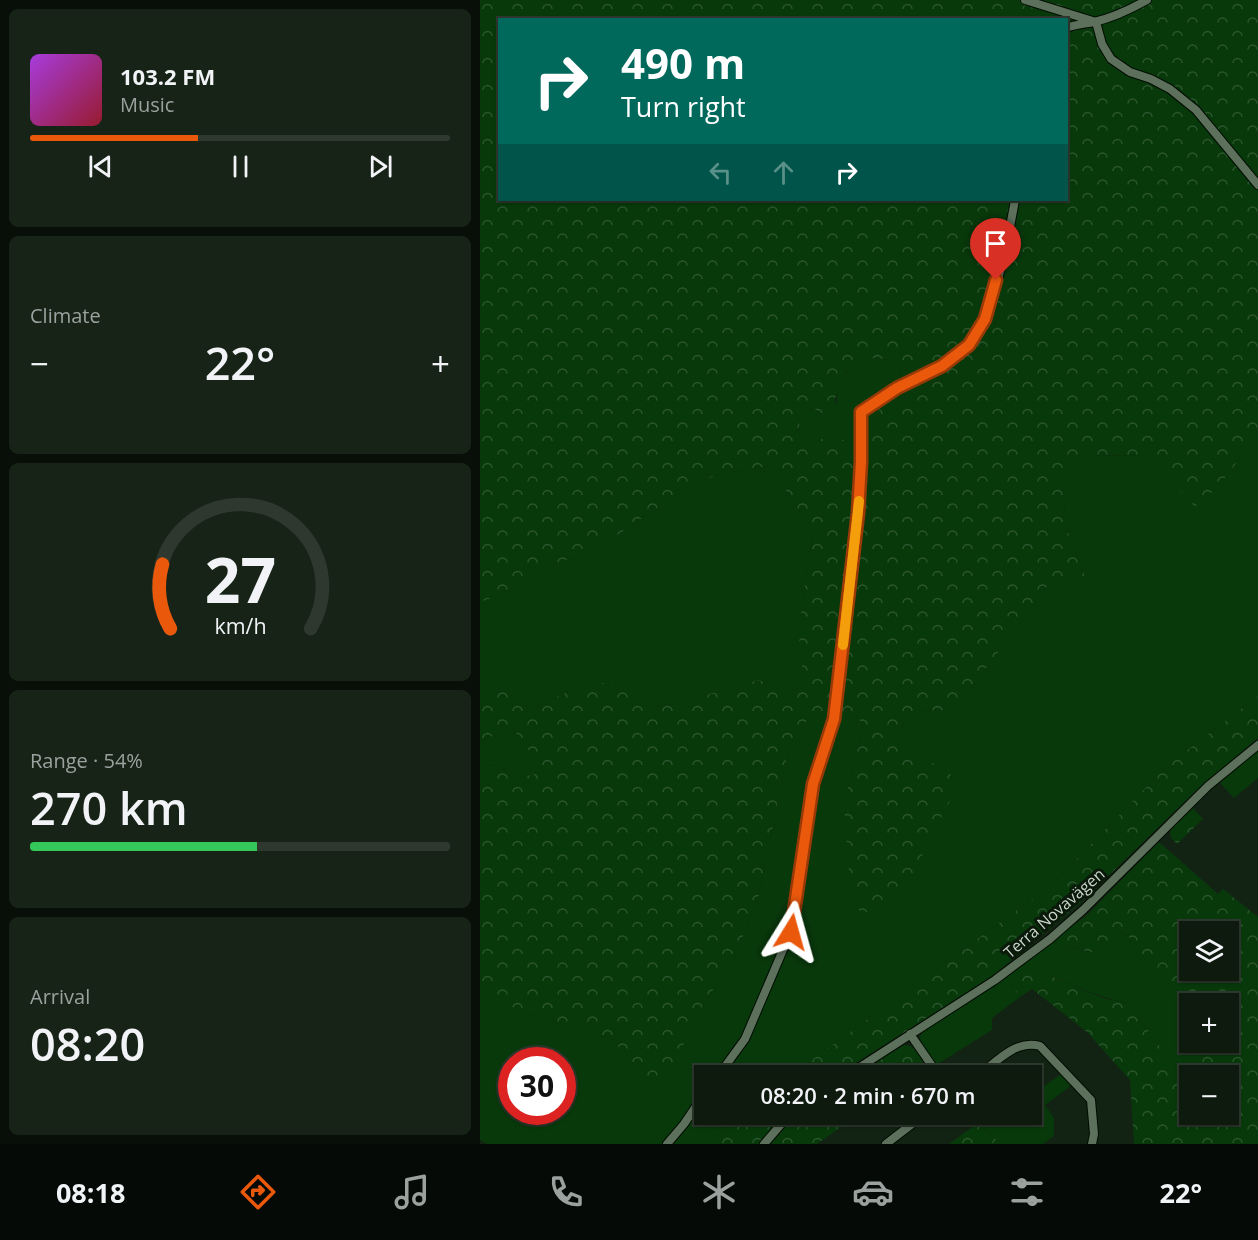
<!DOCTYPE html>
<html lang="en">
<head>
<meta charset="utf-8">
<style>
	:root { --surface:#0e1a0e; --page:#172317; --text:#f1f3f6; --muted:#9ba19e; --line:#2e382e; --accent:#ea580c }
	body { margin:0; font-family:"Open Sans",sans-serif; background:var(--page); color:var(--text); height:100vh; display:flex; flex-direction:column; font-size:22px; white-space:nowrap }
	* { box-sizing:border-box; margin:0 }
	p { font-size:20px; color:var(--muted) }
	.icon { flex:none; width:33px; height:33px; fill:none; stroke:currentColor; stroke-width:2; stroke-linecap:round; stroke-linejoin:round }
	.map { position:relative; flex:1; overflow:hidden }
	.sheet { display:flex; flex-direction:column; gap:9px; padding:9px; background:#080e08; width:480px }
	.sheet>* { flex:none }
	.hud { position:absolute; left:18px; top:18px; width:570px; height:183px; border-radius:0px; box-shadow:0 2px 4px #0004,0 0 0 2px var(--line); background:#00695c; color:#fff; overflow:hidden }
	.fabs { position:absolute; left:699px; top:921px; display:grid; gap:12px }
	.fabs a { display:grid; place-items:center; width:60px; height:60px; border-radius:0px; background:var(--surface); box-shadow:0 2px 4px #0004,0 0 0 2px var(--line); font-size:30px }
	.speed { position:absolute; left:18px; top:1047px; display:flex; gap:12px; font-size:30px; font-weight:700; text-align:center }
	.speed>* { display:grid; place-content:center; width:78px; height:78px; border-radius:50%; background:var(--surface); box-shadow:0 2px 4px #0004,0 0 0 2px var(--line); line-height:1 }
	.speed .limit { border:9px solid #d22; background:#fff; color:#111 }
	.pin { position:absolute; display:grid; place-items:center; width:51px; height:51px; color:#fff; margin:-62px -26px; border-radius:50% 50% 50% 0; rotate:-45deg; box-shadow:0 0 6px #0007 }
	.pin .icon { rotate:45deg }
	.me { position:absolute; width:66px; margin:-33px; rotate:8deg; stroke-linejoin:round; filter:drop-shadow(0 0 4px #0008) }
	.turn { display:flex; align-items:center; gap:21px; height:126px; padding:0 24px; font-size:27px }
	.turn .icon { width:78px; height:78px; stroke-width:2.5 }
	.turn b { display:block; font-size:42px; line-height:51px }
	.lanes { display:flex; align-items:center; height:57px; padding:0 24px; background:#0003; justify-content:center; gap:30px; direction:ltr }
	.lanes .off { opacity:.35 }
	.big { font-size:45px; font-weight:600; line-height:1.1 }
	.sheet .tile { flex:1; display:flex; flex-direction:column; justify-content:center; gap:9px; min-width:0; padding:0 21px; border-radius:9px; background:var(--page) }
	.sheet .dial { align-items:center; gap:0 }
	.dial svg { height:156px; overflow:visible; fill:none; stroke:var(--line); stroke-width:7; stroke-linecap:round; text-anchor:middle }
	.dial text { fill:var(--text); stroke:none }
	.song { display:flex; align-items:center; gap:18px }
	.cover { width:72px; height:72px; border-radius:9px; background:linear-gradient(135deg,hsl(280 70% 55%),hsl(350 70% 35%)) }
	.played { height:6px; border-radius:3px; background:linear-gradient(90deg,var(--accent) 40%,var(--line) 40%) }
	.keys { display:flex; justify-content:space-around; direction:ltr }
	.heat { display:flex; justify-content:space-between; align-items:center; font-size:33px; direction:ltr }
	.charge { height:9px; border-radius:4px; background:linear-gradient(90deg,#34c759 54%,var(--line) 0) }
	.trip { position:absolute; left:214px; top:1065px; width:348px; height:60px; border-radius:0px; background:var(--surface); box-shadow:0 2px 4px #0004,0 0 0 2px var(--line); font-weight:600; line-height:60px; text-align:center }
	.tabs { display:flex; height:96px; justify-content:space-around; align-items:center; background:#060a06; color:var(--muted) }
	.tabs .icon { width:42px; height:42px }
	.tabs .active { color:var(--accent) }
	.tabs b { font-size:27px; color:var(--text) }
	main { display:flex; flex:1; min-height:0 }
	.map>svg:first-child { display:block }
	.grass { fill:#08390b; fill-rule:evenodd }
	.forest { fill:url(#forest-crowns); fill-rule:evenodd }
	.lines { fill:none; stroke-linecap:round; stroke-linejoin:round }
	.street-casing { stroke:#010c01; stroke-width:10 }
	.street { stroke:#5d705c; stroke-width:8 }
	.route-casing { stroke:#983908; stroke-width:15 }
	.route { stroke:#ea580c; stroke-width:10 }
	.slow { stroke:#f59e0b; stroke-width:10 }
	.labels { text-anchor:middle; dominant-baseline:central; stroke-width:6; stroke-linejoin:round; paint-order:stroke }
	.street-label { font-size:16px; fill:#ccd7cc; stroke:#0a190a }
</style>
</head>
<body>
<main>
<section class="sheet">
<div class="tile">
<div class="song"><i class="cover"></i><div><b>103.2 FM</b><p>Music</p></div></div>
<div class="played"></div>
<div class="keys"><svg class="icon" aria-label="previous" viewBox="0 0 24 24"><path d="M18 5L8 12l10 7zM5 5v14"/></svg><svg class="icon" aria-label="pause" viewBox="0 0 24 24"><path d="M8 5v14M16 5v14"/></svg><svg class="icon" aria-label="next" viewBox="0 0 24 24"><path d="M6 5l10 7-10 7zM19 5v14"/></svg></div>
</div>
<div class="tile"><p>Climate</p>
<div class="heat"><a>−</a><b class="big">22°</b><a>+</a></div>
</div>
<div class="tile dial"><svg viewBox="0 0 100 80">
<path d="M14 69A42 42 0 1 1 86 69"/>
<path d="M14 69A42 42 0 0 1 10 36" stroke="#ea580c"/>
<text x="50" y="56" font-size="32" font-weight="700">27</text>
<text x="50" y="72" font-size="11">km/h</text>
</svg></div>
<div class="tile"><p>Range · 54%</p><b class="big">270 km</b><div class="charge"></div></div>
<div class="tile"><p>Arrival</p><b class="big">08:20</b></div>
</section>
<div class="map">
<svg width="778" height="1144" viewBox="0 0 778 1144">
	<defs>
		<pattern id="forest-crowns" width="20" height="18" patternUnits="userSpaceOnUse" patternTransform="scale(1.5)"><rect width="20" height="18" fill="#08390b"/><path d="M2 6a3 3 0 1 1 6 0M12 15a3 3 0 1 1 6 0" fill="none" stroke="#2b552d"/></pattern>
	</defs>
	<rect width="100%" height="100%" fill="#132313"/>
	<path class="grass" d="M395,358L416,361L421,377L425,402L420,408L400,410L388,440L371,443L352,435L327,445L319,435L320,415L332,408L346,415L358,412C354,395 360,373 376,363C381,360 389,360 395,358Z
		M778,435V696L688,765L570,886L311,1075L225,1076V1114L259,1115L230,1144H7L0,1140V995L75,1023L134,1040L160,1078L222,1007L255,956L278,899L310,742L333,713H375L383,726L364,804L480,782L416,739L429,711L475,710L569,584L605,576L588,532L582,488L601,456L668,455L738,487ZM32,1060H82V1112H32Z
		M291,466L333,534L322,602L333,685L310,691L278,680L195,704L168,708L110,682L50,709L25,691L0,695V602L23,594L49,577L77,563L111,553L212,484L241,474Z
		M34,730L52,755L56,774L33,779L19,765L0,766V740Z
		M778,750V778L754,798L740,783Z
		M638,931L649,937L652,953L711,1003L710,1042L726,1043V1044L719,1068L704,1079L648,1003C609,996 579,976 542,966L571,942L613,953Z
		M526,977L540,997L512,1018V1030L456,1065L441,1045L440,1037L443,1031Z
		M581,1074L592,1085L565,1105L574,1118V1136L563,1144H521L498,1123L510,1115L552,1114V1088L559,1090Z"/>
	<path class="forest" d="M0,0H778V435L738,487L715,507L668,455L601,456L582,488L588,532L605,576L569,584L475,710L429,711L416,739L480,781L422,895L381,915L370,885L364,804L383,726L375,713H333L310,742L278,899L255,956L222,1007L189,1074L159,1079L134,1040L75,1023L0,995V766L19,765L33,779L56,774L52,755L34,730L0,740V695L25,691L50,709L110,682L161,686L168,708L195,704L278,680L310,691L332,685L318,658L322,602L333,534L291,466L241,474L212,484L111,553L77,563L49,577L23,594L0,602ZM20,20H586V200H20ZM395,358L416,361L421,377L425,402L420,408L400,409L387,421L388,440L371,443L352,435L327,445L319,435L320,415L332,408L346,415L359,412L355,399L366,371L378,362Z
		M778,696V738L724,783L599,904L512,976L357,1075H311L570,886L688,765Z
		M713,808L723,819L697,844L691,838L690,830Z
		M679,842L738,894L743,889L778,917V1144H654L650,1080L607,1032L552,989L540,997L526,977L542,966L559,971L623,998L648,1003L704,1079L719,1068L726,1043L748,1042V1004L711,1003L652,953L649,937L639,931L614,953L571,942L607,915ZM710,932H748V970H710ZM710,1076H748V1114H710Z
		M424,1045L433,1047L445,1065L431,1075H376Z
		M259,1115V1114L303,1115L279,1144H230Z
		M318,1115V1114L378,1115L337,1144H291L307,1125Z
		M498,1123L521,1144H469Z"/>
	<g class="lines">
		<defs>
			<path id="street" d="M545,0L616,22L622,44L631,59L650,72L671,79L690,89L716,110L778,185
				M586,28C596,24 605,24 614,22C632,18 651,9 667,0
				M430,1034L459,1076
				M238,1076L265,1039L311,931L333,784L354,719L378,513L381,462V412C394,404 406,394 419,387C440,376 462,368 480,353C514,324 527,243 535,200
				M366,1076L515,980L570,939L603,910L728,786L778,745
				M498,1076C516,1062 536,1039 560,1046L611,1100L614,1134L612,1144
				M187,1144L204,1124L225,1093
				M284,1144L310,1114
				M406,1144L445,1114"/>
		</defs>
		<use href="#street" class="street-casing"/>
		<use href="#street" class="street"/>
	</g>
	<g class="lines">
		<defs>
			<path id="route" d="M311,932L333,784L354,719L378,513L381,462V412L417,388L462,366L489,345L505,319L516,280"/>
		</defs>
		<use href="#route" class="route-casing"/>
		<use href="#route" class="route"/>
		<path class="slow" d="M363,645L379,501"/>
	</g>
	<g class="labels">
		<g class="street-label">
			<text transform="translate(574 913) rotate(-41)">Terra Novavägen</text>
		</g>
	</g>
</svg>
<div class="fabs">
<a><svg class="icon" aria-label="layers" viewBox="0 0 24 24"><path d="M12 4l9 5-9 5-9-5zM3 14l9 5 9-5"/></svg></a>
<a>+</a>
<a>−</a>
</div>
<div class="speed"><div class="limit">30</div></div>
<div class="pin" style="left:516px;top:280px;background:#d93025"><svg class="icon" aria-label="arrive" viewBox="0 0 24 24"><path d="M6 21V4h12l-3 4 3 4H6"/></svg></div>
<svg class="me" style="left:311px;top:932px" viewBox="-20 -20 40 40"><path d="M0-17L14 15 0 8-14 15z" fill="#ea580c" stroke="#fff" stroke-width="4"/></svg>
<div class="trip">08:20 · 2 min · 670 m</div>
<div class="hud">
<div class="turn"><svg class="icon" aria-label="right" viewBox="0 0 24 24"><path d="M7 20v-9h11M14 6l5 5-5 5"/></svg><div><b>490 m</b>Turn right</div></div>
<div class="lanes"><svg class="icon off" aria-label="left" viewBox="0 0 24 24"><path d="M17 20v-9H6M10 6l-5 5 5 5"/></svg><svg class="icon off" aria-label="ahead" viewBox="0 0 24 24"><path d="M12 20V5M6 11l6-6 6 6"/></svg><svg class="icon" aria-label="right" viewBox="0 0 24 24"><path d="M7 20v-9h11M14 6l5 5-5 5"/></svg></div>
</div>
</div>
</main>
<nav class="tabs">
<b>08:18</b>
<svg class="icon active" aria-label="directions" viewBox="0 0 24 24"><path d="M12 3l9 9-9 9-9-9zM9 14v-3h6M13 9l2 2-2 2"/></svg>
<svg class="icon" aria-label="music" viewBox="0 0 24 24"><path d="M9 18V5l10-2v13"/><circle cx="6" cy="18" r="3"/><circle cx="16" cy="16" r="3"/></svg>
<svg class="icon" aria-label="phone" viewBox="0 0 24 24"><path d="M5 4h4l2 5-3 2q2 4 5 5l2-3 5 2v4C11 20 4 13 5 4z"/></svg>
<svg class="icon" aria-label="climate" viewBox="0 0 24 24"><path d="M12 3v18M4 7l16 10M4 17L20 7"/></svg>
<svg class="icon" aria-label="car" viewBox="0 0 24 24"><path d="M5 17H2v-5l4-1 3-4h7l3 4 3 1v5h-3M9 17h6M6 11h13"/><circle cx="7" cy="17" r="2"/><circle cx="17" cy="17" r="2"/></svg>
<svg class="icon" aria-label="filters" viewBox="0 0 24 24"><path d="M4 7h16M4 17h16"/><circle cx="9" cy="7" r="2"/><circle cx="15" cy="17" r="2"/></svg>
<b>22°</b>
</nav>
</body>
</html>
